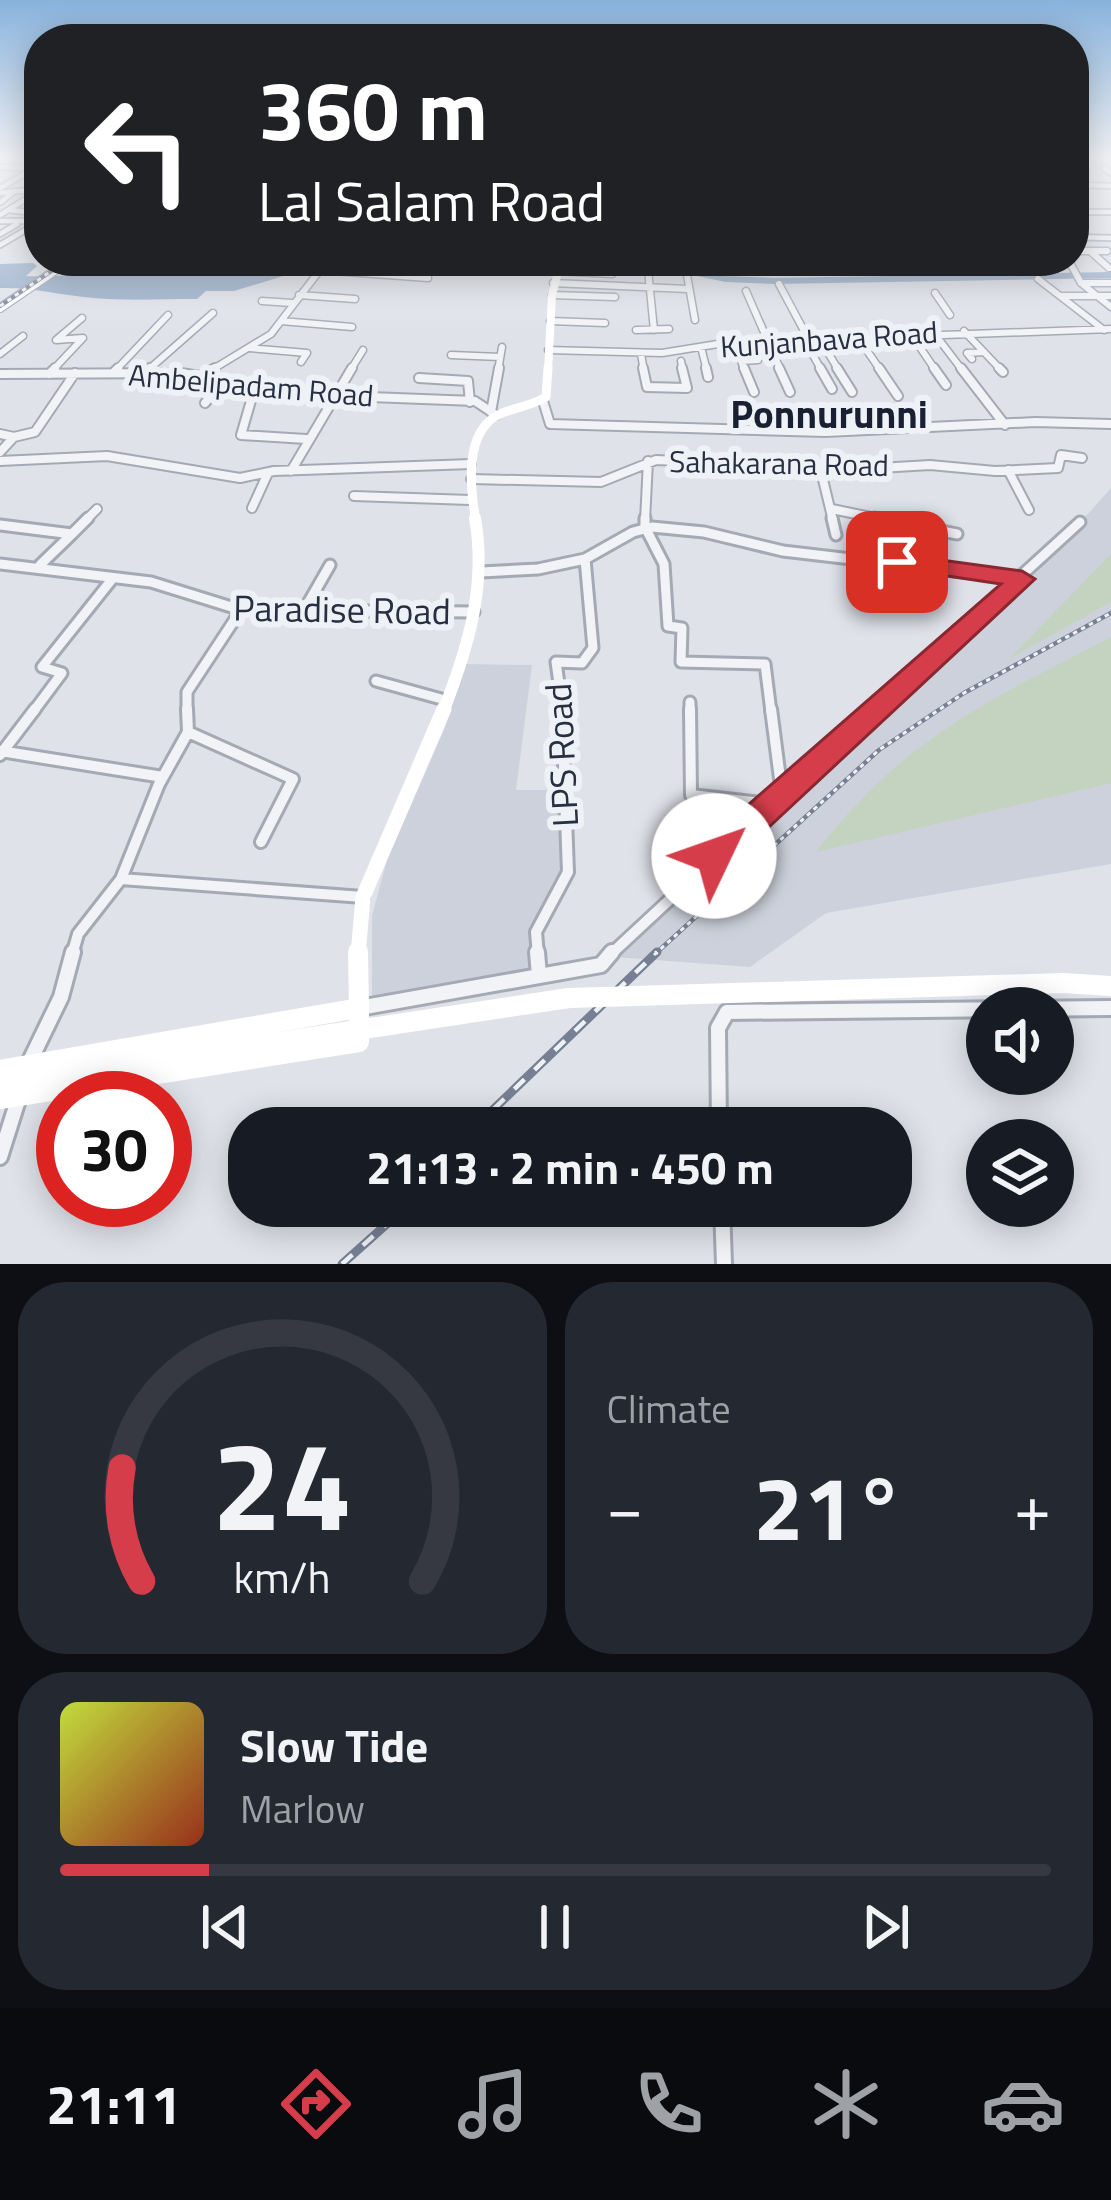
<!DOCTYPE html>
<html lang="en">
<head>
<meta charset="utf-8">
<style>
	:root { --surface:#171b24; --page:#242831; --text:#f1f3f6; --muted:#9ea1a6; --line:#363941; --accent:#d53d4b }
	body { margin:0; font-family:"Titillium Web",sans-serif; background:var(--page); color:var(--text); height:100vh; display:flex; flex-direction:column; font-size:45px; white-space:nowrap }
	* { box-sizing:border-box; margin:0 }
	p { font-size:39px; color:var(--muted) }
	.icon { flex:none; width:66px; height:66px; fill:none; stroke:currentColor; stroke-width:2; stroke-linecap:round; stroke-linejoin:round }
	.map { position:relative; height:1264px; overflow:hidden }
	.details { display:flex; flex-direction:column; gap:18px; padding:18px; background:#0d0f14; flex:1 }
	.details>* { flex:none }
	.top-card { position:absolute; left:24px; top:24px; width:1065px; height:252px; border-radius:48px; box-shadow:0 6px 30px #0003; background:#202124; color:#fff; overflow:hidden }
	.tools { position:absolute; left:966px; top:987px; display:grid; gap:24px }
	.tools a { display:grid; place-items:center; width:108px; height:108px; border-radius:50%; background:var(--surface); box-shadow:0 6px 30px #0003; font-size:60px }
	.speed { position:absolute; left:36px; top:1071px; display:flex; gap:24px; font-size:60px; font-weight:700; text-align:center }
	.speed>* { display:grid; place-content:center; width:156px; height:156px; border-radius:50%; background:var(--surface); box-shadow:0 6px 30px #0003; line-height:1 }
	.speed .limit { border:18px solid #d22; background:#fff; color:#111 }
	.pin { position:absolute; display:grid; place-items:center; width:102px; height:102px; color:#fff; margin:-51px; border-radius:24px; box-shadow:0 6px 18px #0006 }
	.me { position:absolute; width:132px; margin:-66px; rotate:48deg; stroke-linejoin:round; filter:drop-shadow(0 0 9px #0008) }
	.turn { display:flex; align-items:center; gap:42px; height:252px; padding:0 36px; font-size:54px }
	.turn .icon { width:156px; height:156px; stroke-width:2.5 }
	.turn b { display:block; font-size:84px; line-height:102px }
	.big { font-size:90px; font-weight:700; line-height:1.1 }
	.details .card { flex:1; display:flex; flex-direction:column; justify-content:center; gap:18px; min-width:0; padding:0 42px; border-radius:48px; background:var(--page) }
	.details .dial { align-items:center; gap:0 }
	.dial svg { height:312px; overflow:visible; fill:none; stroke:var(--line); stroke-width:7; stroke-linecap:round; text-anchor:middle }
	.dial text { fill:var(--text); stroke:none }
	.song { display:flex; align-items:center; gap:36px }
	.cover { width:144px; height:144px; border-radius:18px; background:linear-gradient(135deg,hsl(70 70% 55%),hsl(10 70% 35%)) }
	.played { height:12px; border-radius:6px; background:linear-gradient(90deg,var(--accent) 15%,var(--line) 15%) }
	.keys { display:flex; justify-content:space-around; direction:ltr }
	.heat { display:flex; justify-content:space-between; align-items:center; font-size:66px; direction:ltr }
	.details .tiles { flex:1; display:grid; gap:18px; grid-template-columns:1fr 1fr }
	.card:last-child { grid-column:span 2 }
	.trip { position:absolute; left:228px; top:1107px; width:684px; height:120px; border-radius:48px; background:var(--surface); box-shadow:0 6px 30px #0003; font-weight:700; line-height:120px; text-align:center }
	.menu { display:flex; height:192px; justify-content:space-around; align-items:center; background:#090b0e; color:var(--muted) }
	.menu .icon { width:84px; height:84px }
	.menu .active { color:var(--accent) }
	.menu b { font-size:54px; color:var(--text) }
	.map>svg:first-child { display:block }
	.built { fill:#cdd1db }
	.green { fill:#c3d3bf }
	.water { fill:#98aecb }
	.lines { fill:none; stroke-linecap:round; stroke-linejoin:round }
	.canal-far1 { stroke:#98aecb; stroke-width:4.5 }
	.canal { stroke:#98aecb; stroke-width:6 }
	.minor-far5-casing { stroke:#a4a9b3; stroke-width:8 }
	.minor-far4-casing { stroke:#a4a9b3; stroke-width:9 }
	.minor-far3-casing { stroke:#a4a9b3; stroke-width:12 }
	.minor-far2-casing { stroke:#a4a9b3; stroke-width:15 }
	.minor-far1-casing { stroke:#a4a9b3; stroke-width:16 }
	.minor-casing { stroke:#a4a9b3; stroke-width:20 }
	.tertiary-casing { stroke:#a4a9b3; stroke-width:8 }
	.primary-casing { stroke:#9da6b5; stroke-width:10 }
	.minor-far5 { stroke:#f2f3f7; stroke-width:4.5 }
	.minor-far4 { stroke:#f2f3f7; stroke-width:6 }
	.minor-far3 { stroke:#f2f3f7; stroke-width:8 }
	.minor-far2 { stroke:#f2f3f7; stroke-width:9 }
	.minor-far1 { stroke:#f2f3f7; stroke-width:10 }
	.minor { stroke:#f2f3f7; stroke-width:14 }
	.tertiary { stroke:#f2f3f7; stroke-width:4.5 }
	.secondary-far4 { stroke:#fff; stroke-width:8 }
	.secondary-far3 { stroke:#fff; stroke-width:9 }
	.secondary-far2 { stroke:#fff; stroke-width:12 }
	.secondary-far1 { stroke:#fff; stroke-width:15 }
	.secondary { stroke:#fff; stroke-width:20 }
	.primary { stroke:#fff; stroke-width:8 }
	.rail-far1-casing { stroke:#778093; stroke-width:4.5 }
	.rail-casing { stroke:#778093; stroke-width:9 }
	.rail-far1 { stroke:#eef1f6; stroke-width:3; stroke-dasharray:4.5; stroke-linecap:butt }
	.rail { stroke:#eef1f6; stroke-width:4.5; stroke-dasharray:14; stroke-linecap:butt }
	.secondary-bridge { stroke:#fff; stroke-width:20 }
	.route { fill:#d53d4b; stroke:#8a2831; stroke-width:3 }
	.labels { text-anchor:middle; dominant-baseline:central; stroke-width:12; stroke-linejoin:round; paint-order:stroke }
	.far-street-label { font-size:30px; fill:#272f41; stroke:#eef1f6 }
	.street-label { font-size:36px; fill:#272f41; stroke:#eef1f6 }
	.far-district-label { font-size:39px; font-weight:bold; fill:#192031; stroke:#eef1f6 }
</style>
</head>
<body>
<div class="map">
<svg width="1111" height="1264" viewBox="0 0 1111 1264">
	<rect width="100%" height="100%" fill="#dfe2e9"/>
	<path class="built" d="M1111,488V864L826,913L750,967L614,957L1020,590Z
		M466,664L532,665L516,790H562L563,872L532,932L535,973L372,1000V916L387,860L444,730Z"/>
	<path class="green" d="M1111,554V602L1009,659Z
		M1111,637V783L816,852C905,737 987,702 1111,637Z"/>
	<path class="water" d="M110,261H332L234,291H206L197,299C163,299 127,301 93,298C60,295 33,287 0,288V264L33,263L37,266L26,276C51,277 90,277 110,261Z"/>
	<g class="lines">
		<path class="canal-far1" d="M1074,195L1084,159"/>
		<path class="canal" d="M641,261L726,279L774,281L1111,275"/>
		<defs>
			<path id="minor-far5" d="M0,167L34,168
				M1104,168L1111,173
				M1083,185L1111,186
				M0,188L39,166
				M1,202L13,192
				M8,210L36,213
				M1074,212H1111
				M1074,214L1090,159
				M0,215L39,191
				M0,221H39
				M0,234L17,224
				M1074,237L1111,238
				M0,245L39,222
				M1074,251H1107"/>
			<path id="minor-far4" d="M1074,251H1107
				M1090,251L1109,268
				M1021,261L1070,262
				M1069,261L1081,283L1111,307
				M648,270L654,330
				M557,271L612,274L614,265
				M687,275L695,320
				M1038,279L1104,330
				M553,283L688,289
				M1081,283H1111
				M779,284L809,340
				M746,291L781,371
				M935,293L950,315
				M299,295L355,299
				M552,295L615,297
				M1063,296H1111
				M262,301L292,303
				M281,321L352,327
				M550,321L605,323
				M636,330L669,329
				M964,331L1002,371
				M934,333L963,371
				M911,334L936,371
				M857,336L881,371
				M820,339L839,371
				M805,341L822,371
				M701,347L707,371
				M249,348L307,353L301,362
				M548,350L662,353L724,343L1111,329
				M0,354L23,336
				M641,354L644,371
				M451,355L500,357
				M972,359L967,353L984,352
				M681,361L683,371
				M52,371L83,338L56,340L82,318
				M115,371L168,315
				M147,371L213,313
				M210,371L271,334L320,270L428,278
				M350,371L363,350
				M498,371L502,347
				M745,371L741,361L758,360L750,343"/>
			<path id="minor-far3" d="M643,368L647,387L687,388L682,368
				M706,368L708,377
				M744,368L754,392
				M779,368L790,392
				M820,368L832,389
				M837,368L852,392
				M879,368L898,396
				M934,368L946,385
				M961,368L1005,425
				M999,368L1003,372
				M145,372L150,368
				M113,373L118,368
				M0,374L181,373L358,401L370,397L475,401L496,415
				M49,374L55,368
				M199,377L215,368
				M419,378L468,381L470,402
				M255,387L241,435L306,439
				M543,401L550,424L826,432L1035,422L1111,424
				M205,403L222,383
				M491,412L499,368
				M0,434L14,437L0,452
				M14,437L35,432L75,373
				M0,461L107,456L240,478L274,471L471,464
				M820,467L833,521
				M1008,470L1029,510
				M291,471L352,368
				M471,479L601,482L656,460L862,469L930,465L995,471L1058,468L1061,455L1082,458
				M354,496L470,500
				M252,508L268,473
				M832,509L890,521
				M85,521L97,509
				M645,521L648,461"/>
			<path id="minor-far2" d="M645,518V527L664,564L668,626L682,628L681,662L765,664L771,712
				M832,518L836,535
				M875,518L957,534
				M0,525L72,534L40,565
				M72,534L88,518
				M0,564L151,582L241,610L474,612
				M481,572L538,569L585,559L633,532L652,527L704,532L783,551L1022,579
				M303,612L330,565
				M376,681L445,700
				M690,702V712
				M33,712L62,673L42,667L113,578
				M187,712V692L241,610
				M563,712L556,662L582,663L593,648L585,559
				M872,712L1080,522"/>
			<path id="minor-far1" d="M690,709L691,795L771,804
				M771,709L782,794
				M188,732L293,779L261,842
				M0,751L163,777
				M0,755L35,709
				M121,879L363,897
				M72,955L78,934L121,879L159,784L188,732L187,709
				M538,955L536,932L568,872L562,709
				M610,955L875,709"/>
			<path id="minor" d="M537,952L539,976
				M359,1008L601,965L612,952
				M28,1065L61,997L73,952
				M719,1128L718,1028L727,1012L1111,1008
				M0,1157L19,1097
				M722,1206L724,1264"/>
			<path id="tertiary" d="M0,193L39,189"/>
			<path id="primary" d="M0,308L69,261"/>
		</defs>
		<use href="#minor-far5" class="minor-far5-casing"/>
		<use href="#minor-far4" class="minor-far4-casing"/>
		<use href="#minor-far3" class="minor-far3-casing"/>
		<use href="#minor-far2" class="minor-far2-casing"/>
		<use href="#minor-far1" class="minor-far1-casing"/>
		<use href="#minor" class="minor-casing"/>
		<use href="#tertiary" class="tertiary-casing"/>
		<use href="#primary" class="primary-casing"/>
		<use href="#minor-far5" class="minor-far5"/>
		<use href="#minor-far4" class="minor-far4"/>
		<use href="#minor-far3" class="minor-far3"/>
		<use href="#minor-far2" class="minor-far2"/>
		<use href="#minor-far1" class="minor-far1"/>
		<use href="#minor" class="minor"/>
		<use href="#tertiary" class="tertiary"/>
		<path class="secondary-far4" d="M548,371L552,295L561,261"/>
		<path class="secondary-far3" d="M476,521C470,488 463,431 500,414C516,407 531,406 546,397L548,368"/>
		<path class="secondary-far2" d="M443,712C468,648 487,586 475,518"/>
		<path class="secondary-far1" d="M358,955L363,897L444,709"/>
		<path class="secondary" d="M358,952L359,1008
			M0,1070L359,1008V1042L0,1099"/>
		<use href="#primary" class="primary"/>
		<defs>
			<path id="rail-far1" d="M0,306L66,261
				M654,955L879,750L964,693L1111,613"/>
			<path id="rail" d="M474,1128L657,952
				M342,1264L407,1206"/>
		</defs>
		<use href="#rail-far1" class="rail-far1-casing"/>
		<use href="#rail" class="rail-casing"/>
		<use href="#rail-far1" class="rail-far1"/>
		<use href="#rail" class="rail"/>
		<path class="secondary-bridge" d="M0,1084L569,998L1063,983L1111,986"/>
	</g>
	<linearGradient id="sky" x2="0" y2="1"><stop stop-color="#88b2dc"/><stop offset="0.47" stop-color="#f1f2f5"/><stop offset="1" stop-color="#f1f2f5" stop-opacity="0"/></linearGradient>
	<rect width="1111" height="336" fill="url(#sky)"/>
	<path class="route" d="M897,554L1022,571L1035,579L726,867L714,872L701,867L696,856L701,846L1001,584L888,567L885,562L888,556Z"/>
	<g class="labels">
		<g class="far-street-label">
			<text transform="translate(829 339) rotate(-4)">Kunjanbava Road</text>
			<text transform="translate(251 385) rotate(5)">Ambelipadam Road</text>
			<text transform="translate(779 463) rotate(1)">Sahakarana Road</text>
		</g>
		<g class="street-label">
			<text transform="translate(342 609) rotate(1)">Paradise Road</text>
			<text transform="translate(561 755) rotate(-93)">LPS Road</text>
		</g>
		<g class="far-district-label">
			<text x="829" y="413">Ponnurunni</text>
		</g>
	</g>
</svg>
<div class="tools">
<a><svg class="icon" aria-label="sound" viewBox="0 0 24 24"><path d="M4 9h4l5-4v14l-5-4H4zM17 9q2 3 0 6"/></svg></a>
<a><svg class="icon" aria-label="layers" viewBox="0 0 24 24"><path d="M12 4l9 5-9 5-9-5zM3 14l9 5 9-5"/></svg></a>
</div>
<div class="speed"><div class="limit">30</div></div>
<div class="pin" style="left:897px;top:562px;background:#d93025"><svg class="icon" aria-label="arrive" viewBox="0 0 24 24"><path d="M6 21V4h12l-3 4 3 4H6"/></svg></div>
<svg class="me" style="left:714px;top:856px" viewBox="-20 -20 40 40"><circle r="19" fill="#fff"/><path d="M0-13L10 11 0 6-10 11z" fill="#d53d4b"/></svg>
<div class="trip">21:13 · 2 min · 450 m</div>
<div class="top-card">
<div class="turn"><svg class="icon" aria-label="left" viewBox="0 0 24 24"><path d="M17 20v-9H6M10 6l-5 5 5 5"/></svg><div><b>360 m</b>Lal Salam Road</div></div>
</div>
</div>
<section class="details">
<div class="tiles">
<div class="card dial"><svg viewBox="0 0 100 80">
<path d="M14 69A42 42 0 1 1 86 69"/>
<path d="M14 69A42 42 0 0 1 9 40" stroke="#d53d4b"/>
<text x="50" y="56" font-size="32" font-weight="700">24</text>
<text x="50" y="72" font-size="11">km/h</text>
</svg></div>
<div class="card"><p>Climate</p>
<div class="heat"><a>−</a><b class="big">21°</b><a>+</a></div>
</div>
<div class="card">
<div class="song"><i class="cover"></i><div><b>Slow Tide</b><p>Marlow</p></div></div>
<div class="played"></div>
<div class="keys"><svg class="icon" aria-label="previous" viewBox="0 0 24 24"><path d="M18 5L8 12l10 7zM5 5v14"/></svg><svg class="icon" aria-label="pause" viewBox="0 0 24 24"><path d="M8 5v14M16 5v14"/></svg><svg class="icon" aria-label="next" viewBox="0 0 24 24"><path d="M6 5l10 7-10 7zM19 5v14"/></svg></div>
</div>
</div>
</section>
<nav class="menu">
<b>21:11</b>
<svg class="icon active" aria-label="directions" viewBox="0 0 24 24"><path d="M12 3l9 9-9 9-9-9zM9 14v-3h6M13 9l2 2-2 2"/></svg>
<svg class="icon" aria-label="music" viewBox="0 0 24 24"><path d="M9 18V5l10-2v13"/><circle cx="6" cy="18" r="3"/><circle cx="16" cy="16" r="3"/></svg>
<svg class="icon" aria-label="phone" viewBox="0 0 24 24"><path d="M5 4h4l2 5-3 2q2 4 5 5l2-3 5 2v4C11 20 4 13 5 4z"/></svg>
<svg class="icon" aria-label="climate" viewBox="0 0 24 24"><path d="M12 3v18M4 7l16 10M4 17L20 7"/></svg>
<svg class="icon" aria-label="car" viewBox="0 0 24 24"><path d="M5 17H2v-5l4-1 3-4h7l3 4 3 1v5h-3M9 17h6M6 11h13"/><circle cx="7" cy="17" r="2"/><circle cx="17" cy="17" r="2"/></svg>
</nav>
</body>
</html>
